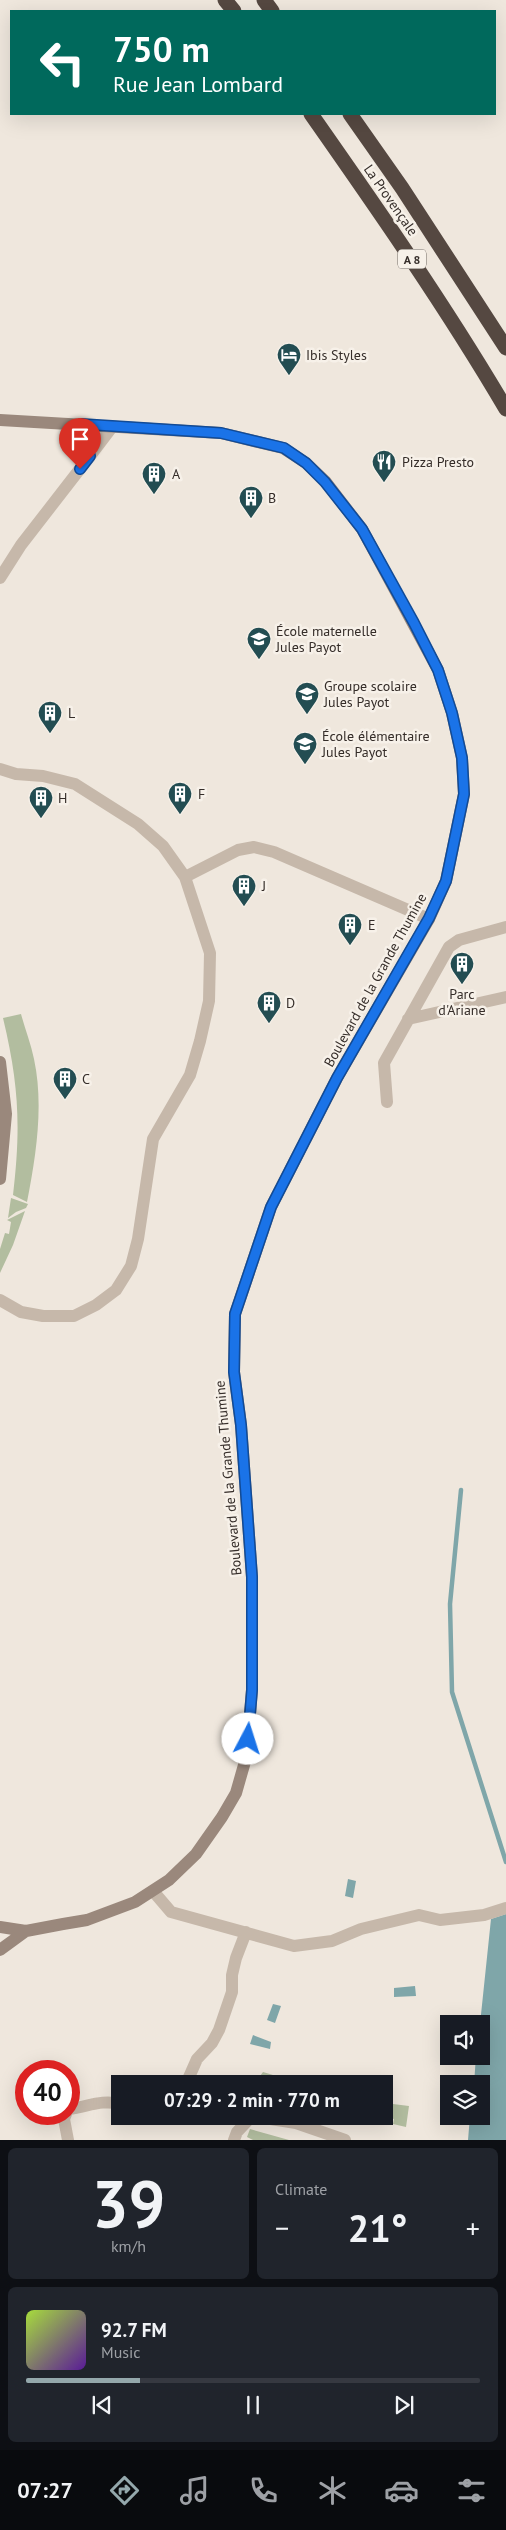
<!DOCTYPE html>
<html lang="en">
<head>
<meta charset="utf-8">
<style>
	:root { --surface:#171b24; --page:#20242c; --text:#f1f3f6; --muted:#9ea1a6; --line:#363941; --accent:#94a8ac }
	body { margin:0; font-family:"PT Sans",sans-serif; background:var(--page); color:var(--text); height:100vh; display:flex; flex-direction:column; font-size:19px; white-space:nowrap }
	* { box-sizing:border-box; margin:0 }
	p { font-size:16px; color:var(--muted) }
	.icon { flex:none; width:28px; height:28px; fill:none; stroke:currentColor; stroke-width:2; stroke-linecap:round; stroke-linejoin:round }
	.map { position:relative; height:2140px; overflow:hidden }
	.details { display:flex; flex-direction:column; gap:8px; padding:8px; background:#0d0f14; flex:1 }
	.details>* { flex:none }
	.top-card { position:absolute; left:10px; top:10px; width:486px; height:105px; border-radius:0px; box-shadow:0 5px 20px #0002; background:#00695c; color:#fff; overflow:hidden }
	.tools { position:absolute; left:440px; top:2015px; display:grid; gap:10px }
	.tools a { display:grid; place-items:center; width:50px; height:50px; border-radius:0px; background:var(--surface); box-shadow:0 5px 20px #0002; font-size:25px }
	.speed { position:absolute; left:15px; top:2060px; display:flex; gap:10px; font-size:25px; font-weight:700; text-align:center }
	.speed>* { display:grid; place-content:center; width:65px; height:65px; border-radius:50%; background:var(--surface); box-shadow:0 5px 20px #0002; line-height:1 }
	.speed .limit { border:8px solid #d22; background:#fff; color:#111 }
	.pin { position:absolute; display:grid; place-items:center; width:42px; height:42px; color:#fff; margin:-51px -21px; border-radius:50% 50% 50% 0; rotate:-45deg; box-shadow:0 0 5px #0007 }
	.pin .icon { rotate:45deg }
	.me { position:absolute; width:55px; margin:-28px; rotate:5deg; stroke-linejoin:round; filter:drop-shadow(0 0 4px #0008) }
	.turn { display:flex; align-items:center; gap:18px; height:105px; padding:0 20px; font-size:22px }
	.turn .icon { width:65px; height:65px; stroke-width:2.5 }
	.turn b { display:block; font-size:35px; line-height:42px }
	.big { font-size:38px; font-weight:700; line-height:1.1 }
	.details .tile { flex:1; display:flex; flex-direction:column; justify-content:center; gap:8px; min-width:0; padding:0 18px; border-radius:8px; background:var(--page) }
	.details .dial { align-items:center; gap:0 }
	.dial b { font-size:65px; line-height:1 }
	.song { display:flex; align-items:center; gap:15px }
	.cover { width:60px; height:60px; border-radius:8px; background:linear-gradient(135deg,hsl(80 70% 55%),hsl(270 70% 35%)) }
	.played { height:5px; border-radius:2px; background:linear-gradient(90deg,var(--accent) 25%,var(--line) 25%) }
	.keys { display:flex; justify-content:space-around; direction:ltr }
	.heat { display:flex; justify-content:space-between; align-items:center; font-size:28px; direction:ltr }
	.details .tiles { flex:1; display:grid; gap:8px; grid-template-columns:1fr 1fr }
	.tile:last-child { grid-column:span 2 }
	.trip { position:absolute; left:111px; top:2075px; width:282px; height:50px; border-radius:0px; background:var(--surface); box-shadow:0 5px 20px #0002; font-weight:700; line-height:50px; text-align:center }
	.tabs { display:flex; height:80px; justify-content:space-around; align-items:center; background:#090b0e; color:var(--muted) }
	.tabs .icon { width:35px; height:35px }
	.tabs .on { color:var(--accent) }
	.tabs b { font-size:22px; color:var(--text) }
	.map>svg:first-child { display:block }
	.green { fill:#b2bd9f }
	.water { fill:#7fa6a9 }
	.lines { fill:none; stroke-linecap:round; stroke-linejoin:round }
	.stream { stroke:#7fa6a9; stroke-width:4.5 }
	.street { stroke:#c6b8aa; stroke-width:12 }
	.secondary { stroke:#9a887c; stroke-width:12 }
	.highway { stroke:#554841; stroke-width:15 }
	.route-casing { stroke:#114b97; stroke-width:12 }
	.route { stroke:#1a73e8; stroke-width:9 }
	.labels { text-anchor:middle; dominant-baseline:central; stroke-width:5; stroke-linejoin:round; paint-order:stroke }
	.shield { fill:#f7f1e9; stroke:#6f6863; stroke-width:1 }
	.shield-label { font-size:12px; font-weight:bold; fill:#352d29 }
	.street-label { font-size:14px; fill:#352d29; stroke:#f7f1e9 }
	.poi-label { font-size:14px; fill:#352d29; stroke:#f7f1e9; text-anchor:start }
</style>
</head>
<body>
<div class="map">
<svg width="506" height="2140" viewBox="0 0 506 2140">
	<rect width="100%" height="100%" fill="#efe7dd"/>
	<path class="green" d="M21,1014C25,1029 31,1044 34,1059C44,1105 36,1156 27,1202L13,1195C21,1127 19,1085 3,1018Z
		M11,1198L28,1204L26,1208L16,1212L8,1218Z
		M25,1211L13,1245L0,1273V1249L5,1233L9,1234L11,1222L7,1220Z
		M263,2072L303,2084H254Z
		M385,2103L409,2106L406,2127L393,2124L394,2119L387,2117L386,2121L367,2116H385Z
		M250,2129L289,2140H253L247,2137Z"/>
	<path class="water" d="M348,1879L356,1881L353,1898L345,1896Z
		M506,1914V2140H468L470,2116H481V2084H474L476,2056H481L480,2024L491,1919Z
		M415,1986L416,1996L394,1997V1988Z
		M273,2004L281,2006L275,2023L267,2020Z
		M253,2035L271,2042L270,2049L250,2044Z"/>
	<g class="lines">
		<path class="stream" d="M461,1490L450,1604L452,1692L506,1862"/>
		<path class="street" d="M81,424L90,456L112,427
			M0,578L21,545L90,456
			M0,769L16,774L43,776L75,784L138,824L163,846L185,877L210,953L209,1001L200,1041L190,1075L153,1139L138,1239L131,1266L116,1290L96,1305L74,1316H43L21,1312L0,1300
			M185,877L238,850L254,847L274,852L429,919
			M408,1019L506,997
			M387,1102L384,1063L449,947L459,940L506,927
			M153,1891L171,1912L294,1946L332,1941L361,1929L419,1915L440,1920L484,1915L506,1908
			M186,2084L197,2059L212,2043L219,2030L232,1992V1975L236,1958L246,1932
			M69,2109C87,2107 102,2099 120,2104
			M66,2114L64,2119L68,2140
			M234,2140L237,2132L252,2116L296,2123L345,2140"/>
		<path class="secondary" d="M0,420L221,433L283,448L306,463L325,481L362,529L438,670L452,713L462,758L464,794L446,881L429,919L337,1078L271,1207L235,1314L234,1372L241,1425L252,1577V1690L246,1758L236,1793L222,1817L196,1854L169,1880L135,1902L87,1920L63,1924L26,1931L0,1927
			M0,1062L6,1114L0,1179
			M0,1950L26,1931"/>
		<path class="highway" d="M225,0L234,11
			M264,0L272,11
			M311,114C379,211 446,307 506,409
			M350,114L402,188L506,348"/>
	</g>
	<g class="lines">
		<defs>
			<path id="route" d="M80,469L90,456L81,424L221,433L284,448L306,463L325,482L362,529L414,623L438,670L452,713L462,758L464,794L446,881L429,918L337,1078L271,1207L235,1314L234,1372L241,1425L252,1577V1690L248,1739"/>
		</defs>
		<use href="#route" class="route-casing"/>
		<use href="#route" class="route"/>
	</g>
	<defs>
		<symbol id="hotel-pin" viewBox="-11 -11 22 30"><path d="M0 17L-7.5 6A9.5 9.5 0 1 1 7.5 6Z" fill="#234d52" stroke="#f7f1e9"/><path d="M-6-4.5h1.5V1H6V5H4.5V3h-9V5H-6ZM-4 0a1.8 1.8 0 1 1 3.6 0ZM.5 0V-2.5h3Q6-2.5 6 0Z" fill="#fff"/></symbol>
		<symbol id="restaurant-pin" viewBox="-11 -11 22 30"><path d="M0 17L-7.5 6A9.5 9.5 0 1 1 7.5 6Z" fill="#234d52" stroke="#f7f1e9"/><path d="M-5-6h1v4h1v-4h1v4h1v-4h1v5L-1.5 .5V6h-2V.5L-5-1ZM5-6V6H3V1.5H1.5Q1.5-4 5-6Z" fill="#fff"/></symbol>
		<symbol id="building-pin" viewBox="-11 -11 22 30"><path d="M0 17L-7.5 6A9.5 9.5 0 1 1 7.5 6Z" fill="#234d52" stroke="#f7f1e9"/><path d="M-4-6H4V6H1V3H-1V6H-4ZM-2.5-4.3h1.7v1.8h-1.7ZM.8-4.3h1.7v1.8H.8ZM-2.5-1h1.7V.8h-1.7ZM.8-1h1.7V.8H.8Z" fill="#fff"/></symbol>
		<symbol id="school-pin" viewBox="-11 -11 22 30"><path d="M0 17L-7.5 6A9.5 9.5 0 1 1 7.5 6Z" fill="#234d52" stroke="#f7f1e9"/><path d="M0-5L7-2L0 1L-7-2ZM-4 1L0 2.5L4 1V4Q0 6-4 4Z" fill="#fff"/></symbol>
	</defs>
	<g fill-rule="evenodd">
		<use href="#hotel-pin" x="275" y="341" width="28" height="38"/>
		<use href="#restaurant-pin" x="370" y="448" width="28" height="38"/>
		<use href="#building-pin" x="140" y="460" width="28" height="38"/>
		<use href="#building-pin" x="237" y="484" width="28" height="38"/>
		<use href="#school-pin" x="245" y="625" width="28" height="38"/>
		<use href="#school-pin" x="293" y="680" width="28" height="38"/>
		<use href="#building-pin" x="36" y="699" width="28" height="38"/>
		<use href="#school-pin" x="291" y="730" width="28" height="38"/>
		<use href="#building-pin" x="166" y="780" width="28" height="38"/>
		<use href="#building-pin" x="27" y="784" width="28" height="38"/>
		<use href="#building-pin" x="230" y="872" width="28" height="38"/>
		<use href="#building-pin" x="336" y="911" width="28" height="38"/>
		<use href="#building-pin" x="448" y="950" width="28" height="38"/>
		<use href="#building-pin" x="255" y="989" width="28" height="38"/>
		<use href="#building-pin" x="51" y="1065" width="28" height="38"/>
	</g>
	<g class="labels">
		<rect class="shield" x="398" y="249.5" width="28" height="19" rx="4"/>
		<g class="shield-label">
			<text x="412" y="259">A 8</text>
		</g>
		<g class="street-label">
			<text transform="translate(391 200) rotate(55)">La Provençale</text>
			<text transform="translate(375 980) rotate(-61)">Boulevard de la Grande Thumine</text>
			<text transform="translate(228 1478) rotate(-95)">Boulevard de la Grande Thumine</text>
		</g>
		<g class="poi-label">
			<text x="306" y="355">Ibis Styles</text>
			<text x="402" y="462">Pizza Presto</text>
			<text x="172" y="474">A</text>
			<text x="268" y="498">B</text>
			<text x="276" y="631">École maternelle<tspan x="276" dy="16">Jules Payot</tspan></text>
			<text x="324" y="686">Groupe scolaire<tspan x="324" dy="16">Jules Payot</tspan></text>
			<text x="68" y="713">L</text>
			<text x="322" y="736">École élémentaire<tspan x="322" dy="16">Jules Payot</tspan></text>
			<text x="198" y="794">F</text>
			<text x="58" y="798">H</text>
			<text x="262" y="886">J</text>
			<text x="368" y="925">E</text>
			<text x="462" y="994" text-anchor="middle">Parc<tspan x="462" dy="16">d'Ariane</tspan></text>
			<text x="286" y="1003">D</text>
			<text x="82" y="1079">C</text>
		</g>
	</g>
</svg>
<div class="tools">
<a><svg class="icon" aria-label="sound" viewBox="0 0 24 24"><path d="M4 9h4l5-4v14l-5-4H4zM17 9q2 3 0 6"/></svg></a>
<a><svg class="icon" aria-label="layers" viewBox="0 0 24 24"><path d="M12 4l9 5-9 5-9-5zM3 14l9 5 9-5"/></svg></a>
</div>
<div class="speed"><div class="limit">40</div></div>
<div class="pin" style="left:80px;top:469px;background:#d93025"><svg class="icon" aria-label="arrive" viewBox="0 0 24 24"><path d="M6 21V4h12l-3 4 3 4H6"/></svg></div>
<svg class="me" style="left:248px;top:1739px" viewBox="-20 -20 40 40"><circle r="19" fill="#fff"/><path d="M0-13L10 11 0 6-10 11z" fill="#1a73e8"/></svg>
<div class="trip">07:29 · 2 min · 770 m</div>
<div class="top-card">
<div class="turn"><svg class="icon" aria-label="left" viewBox="0 0 24 24"><path d="M17 20v-9H6M10 6l-5 5 5 5"/></svg><div><b>750 m</b>Rue Jean Lombard</div></div>
</div>
</div>
<section class="details">
<div class="tiles">
<div class="tile dial"><b>39</b><p>km/h</p></div>
<div class="tile"><p>Climate</p>
<div class="heat"><a>−</a><b class="big">21°</b><a>+</a></div>
</div>
<div class="tile">
<div class="song"><i class="cover"></i><div><b>92.7 FM</b><p>Music</p></div></div>
<div class="played"></div>
<div class="keys"><svg class="icon" aria-label="previous" viewBox="0 0 24 24"><path d="M18 5L8 12l10 7zM5 5v14"/></svg><svg class="icon" aria-label="pause" viewBox="0 0 24 24"><path d="M8 5v14M16 5v14"/></svg><svg class="icon" aria-label="next" viewBox="0 0 24 24"><path d="M6 5l10 7-10 7zM19 5v14"/></svg></div>
</div>
</div>
</section>
<nav class="tabs">
<b>07:27</b>
<svg class="icon on" aria-label="directions" viewBox="0 0 24 24"><path d="M12 3l9 9-9 9-9-9zM9 14v-3h6M13 9l2 2-2 2"/></svg>
<svg class="icon" aria-label="music" viewBox="0 0 24 24"><path d="M9 18V5l10-2v13"/><circle cx="6" cy="18" r="3"/><circle cx="16" cy="16" r="3"/></svg>
<svg class="icon" aria-label="phone" viewBox="0 0 24 24"><path d="M5 4h4l2 5-3 2q2 4 5 5l2-3 5 2v4C11 20 4 13 5 4z"/></svg>
<svg class="icon" aria-label="climate" viewBox="0 0 24 24"><path d="M12 3v18M4 7l16 10M4 17L20 7"/></svg>
<svg class="icon" aria-label="car" viewBox="0 0 24 24"><path d="M5 17H2v-5l4-1 3-4h7l3 4 3 1v5h-3M9 17h6M6 11h13"/><circle cx="7" cy="17" r="2"/><circle cx="17" cy="17" r="2"/></svg>
<svg class="icon" aria-label="filters" viewBox="0 0 24 24"><path d="M4 7h16M4 17h16"/><circle cx="9" cy="7" r="2"/><circle cx="15" cy="17" r="2"/></svg>
</nav>
</body>
</html>
